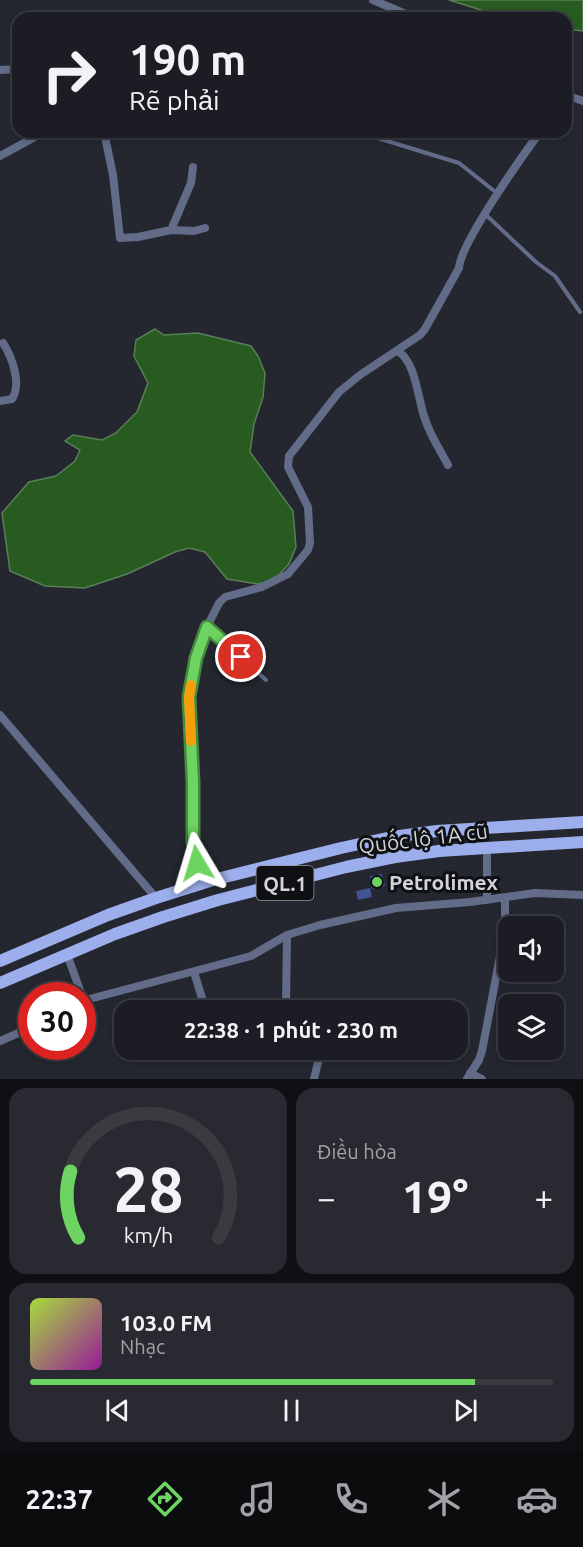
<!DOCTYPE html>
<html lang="vi">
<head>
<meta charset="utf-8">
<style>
	:root { --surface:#1c1d24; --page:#292a31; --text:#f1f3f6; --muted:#a0a2a6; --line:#3a3b41; --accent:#6dd361 }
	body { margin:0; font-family:Ubuntu,sans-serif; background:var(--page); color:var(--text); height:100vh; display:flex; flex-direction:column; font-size:22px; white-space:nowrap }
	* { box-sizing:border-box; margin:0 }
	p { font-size:20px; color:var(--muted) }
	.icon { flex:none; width:33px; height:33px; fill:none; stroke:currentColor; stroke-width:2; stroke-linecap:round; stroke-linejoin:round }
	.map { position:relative; height:1079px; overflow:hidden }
	.drawer { display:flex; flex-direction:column; gap:9px; padding:9px; background:#0f1014; flex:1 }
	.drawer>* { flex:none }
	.banner { position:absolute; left:12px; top:12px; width:560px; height:126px; border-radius:18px; box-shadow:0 3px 9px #0003,0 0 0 2px var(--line); background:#1c1d24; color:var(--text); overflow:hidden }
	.buttons { position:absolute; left:498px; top:916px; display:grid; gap:12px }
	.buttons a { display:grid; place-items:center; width:66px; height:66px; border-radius:12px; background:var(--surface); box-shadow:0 3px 9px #0003,0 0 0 2px var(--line); font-size:30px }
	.speed { position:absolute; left:18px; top:982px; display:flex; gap:12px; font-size:30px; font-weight:700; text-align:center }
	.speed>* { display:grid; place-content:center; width:78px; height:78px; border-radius:50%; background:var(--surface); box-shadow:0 3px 9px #0003,0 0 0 2px var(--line); line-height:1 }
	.speed .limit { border:9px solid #d22; background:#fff; color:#111 }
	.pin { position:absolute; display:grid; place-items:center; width:51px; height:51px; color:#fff; margin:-26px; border:3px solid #fff; border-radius:50%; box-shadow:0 2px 6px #0007 }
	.me { position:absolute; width:66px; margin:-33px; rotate:353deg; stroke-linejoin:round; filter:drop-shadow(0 0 4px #0008) }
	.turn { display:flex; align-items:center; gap:21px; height:126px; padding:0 18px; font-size:27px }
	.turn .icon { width:78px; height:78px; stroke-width:2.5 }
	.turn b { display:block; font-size:42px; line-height:51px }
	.big { font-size:45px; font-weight:700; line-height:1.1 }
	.drawer .card { flex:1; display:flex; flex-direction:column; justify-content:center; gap:9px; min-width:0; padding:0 21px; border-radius:18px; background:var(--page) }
	.drawer .dial { align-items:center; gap:0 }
	.dial svg { height:156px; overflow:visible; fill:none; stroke:var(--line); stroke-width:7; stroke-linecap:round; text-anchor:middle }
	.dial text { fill:var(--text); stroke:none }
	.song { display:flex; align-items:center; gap:18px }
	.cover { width:72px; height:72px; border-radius:9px; background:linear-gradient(135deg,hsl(80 70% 55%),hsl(300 70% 35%)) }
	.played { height:6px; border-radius:3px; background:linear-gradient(90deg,var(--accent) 85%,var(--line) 85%) }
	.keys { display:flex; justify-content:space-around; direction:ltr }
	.heat { display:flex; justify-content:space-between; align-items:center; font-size:33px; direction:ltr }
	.drawer .tiles { flex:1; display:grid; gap:9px; grid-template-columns:1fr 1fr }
	.card:last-child { grid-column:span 2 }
	.trip { position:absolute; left:114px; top:1000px; width:354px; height:60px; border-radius:18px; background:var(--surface); box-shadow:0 3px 9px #0003,0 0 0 2px var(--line); font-weight:700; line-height:60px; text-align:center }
	.tab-bar { display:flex; height:96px; justify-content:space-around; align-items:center; background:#0b0c0e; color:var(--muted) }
	.tab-bar .icon { width:42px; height:42px }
	.tab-bar .selected { color:var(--accent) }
	.tab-bar b { font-size:27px; color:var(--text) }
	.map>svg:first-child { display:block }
	.water { fill:#275b20; stroke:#5a7f58; stroke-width:1.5 }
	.building { fill:#425393 }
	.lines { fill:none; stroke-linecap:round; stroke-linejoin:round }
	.service { stroke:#626c89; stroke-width:4 }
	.minor { stroke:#626c89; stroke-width:8 }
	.primary { stroke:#9cafec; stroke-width:12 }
	.route-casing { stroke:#47893f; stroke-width:15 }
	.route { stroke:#6dd361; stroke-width:10 }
	.slow { stroke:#f59e0b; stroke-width:10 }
	.poi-dot { fill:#6dd361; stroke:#0f1014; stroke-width:2 }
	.labels { text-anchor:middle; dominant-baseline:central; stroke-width:6; stroke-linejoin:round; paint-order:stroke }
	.shield { fill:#0f1014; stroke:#98999f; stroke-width:1.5 }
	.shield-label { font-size:20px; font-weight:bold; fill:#d2d4da }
	.street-label { font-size:21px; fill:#d2d4da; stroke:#0f1014 }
	.poi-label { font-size:21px; font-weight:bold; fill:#d2d4da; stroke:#0f1014; text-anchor:start }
</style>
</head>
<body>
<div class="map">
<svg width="583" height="1079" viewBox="0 0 583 1079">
	<rect width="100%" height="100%" fill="#252730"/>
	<path class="water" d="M449,0H583V31L566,29V18H507Z
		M155,329L164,335L198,333L251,346L258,356L265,373L263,397L254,424L250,452L293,511L296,547L289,564L274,580L258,584L227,579L205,552L189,548L175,552L127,574L85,588L45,586L10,571L2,513L29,482L56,476L75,461L80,450L65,441L73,435L102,440L116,433L137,412L148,383L134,356L136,340Z"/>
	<path class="building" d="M382,874L385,886L372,889L370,876Z
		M370,888L372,897L358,900L356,891Z"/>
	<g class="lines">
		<path class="service" d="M358,132L459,163L498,194
			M485,214L536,262L555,276L580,312
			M207,628L266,680"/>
		<path class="minor" d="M373,0L415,18
			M0,70L18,69
			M566,95L583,101
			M104,132L113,175L120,238L138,237L171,230L191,183L193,167
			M0,156L44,132
			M171,230L194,231L205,228
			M397,351C416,360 418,401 425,419C430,435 440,450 448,465
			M0,401L12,399C22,384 12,357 3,343
			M0,715L156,898
			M201,884L193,841V782L189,697L196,658L207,627L219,603L225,597L262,587L288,574L308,550L310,543L308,507L288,467L289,456L339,392L360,375L420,335L425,329L459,268C460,244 523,155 540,132
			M487,900V850
			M287,935L286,1004L289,1011
			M67,954L82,996
			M194,972L206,1011
			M82,1001L251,956L287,935L320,925L396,908L470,902L535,893L583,895
			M0,1041L32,1027
			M470,1073L482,1079
			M314,1079L321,1050
			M467,1079L479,1060L482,1051L505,930V898"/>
		<path class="primary" d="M0,961L108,915L156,898L213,880L341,848L392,837L437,831L583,822
			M0,983L115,934L163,917L218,900L346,867L395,857L439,851L583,842"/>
	</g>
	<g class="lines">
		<defs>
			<path id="route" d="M197,863L193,841V782L189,697L196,658L207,627L241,657"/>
		</defs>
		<use href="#route" class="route-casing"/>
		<use href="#route" class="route"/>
		<path class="slow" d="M191,685L189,697L191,741"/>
	</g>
	<circle class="poi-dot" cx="377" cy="882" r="6"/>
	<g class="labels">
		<rect class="shield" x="256.5" y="866" width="57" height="34" rx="4.5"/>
		<g class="shield-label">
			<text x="285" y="883">QL.1</text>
		</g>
		<g class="street-label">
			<text transform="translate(423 838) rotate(-7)">Quốc lộ 1A cũ</text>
		</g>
		<g class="poi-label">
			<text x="389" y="882">Petrolimex</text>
		</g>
	</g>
</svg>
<div class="buttons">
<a><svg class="icon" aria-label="sound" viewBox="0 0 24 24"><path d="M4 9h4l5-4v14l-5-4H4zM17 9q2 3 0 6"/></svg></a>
<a><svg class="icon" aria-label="layers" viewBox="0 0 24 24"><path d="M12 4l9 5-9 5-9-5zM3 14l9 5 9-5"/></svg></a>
</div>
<div class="speed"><div class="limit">30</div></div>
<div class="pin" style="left:241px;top:657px;background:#d93025"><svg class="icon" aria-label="arrive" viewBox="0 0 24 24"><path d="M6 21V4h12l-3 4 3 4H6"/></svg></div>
<svg class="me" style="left:197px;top:863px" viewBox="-20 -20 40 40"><path d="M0-17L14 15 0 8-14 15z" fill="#6dd361" stroke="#fff" stroke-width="4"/></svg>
<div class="trip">22:38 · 1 phút · 230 m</div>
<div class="banner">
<div class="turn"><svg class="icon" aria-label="right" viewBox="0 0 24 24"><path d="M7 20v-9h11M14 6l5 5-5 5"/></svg><div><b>190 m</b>Rẽ phải</div></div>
</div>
</div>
<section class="drawer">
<div class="tiles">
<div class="card dial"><svg viewBox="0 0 100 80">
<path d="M14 69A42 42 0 1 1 86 69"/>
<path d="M14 69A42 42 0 0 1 10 35" stroke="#6dd361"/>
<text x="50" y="56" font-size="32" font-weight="700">28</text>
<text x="50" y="72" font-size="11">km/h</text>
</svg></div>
<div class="card"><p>Điều hòa</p>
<div class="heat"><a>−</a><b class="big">19°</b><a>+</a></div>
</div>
<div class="card">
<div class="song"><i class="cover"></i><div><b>103.0 FM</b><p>Nhạc</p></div></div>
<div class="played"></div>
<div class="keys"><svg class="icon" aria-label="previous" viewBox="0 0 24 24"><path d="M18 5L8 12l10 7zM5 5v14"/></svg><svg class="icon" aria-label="pause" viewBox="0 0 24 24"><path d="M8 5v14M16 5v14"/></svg><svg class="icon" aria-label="next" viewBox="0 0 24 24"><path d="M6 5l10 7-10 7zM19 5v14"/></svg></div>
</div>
</div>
</section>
<nav class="tab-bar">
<b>22:37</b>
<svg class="icon selected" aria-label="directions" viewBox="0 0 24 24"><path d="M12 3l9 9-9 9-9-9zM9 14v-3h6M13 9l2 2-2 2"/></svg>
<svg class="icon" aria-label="music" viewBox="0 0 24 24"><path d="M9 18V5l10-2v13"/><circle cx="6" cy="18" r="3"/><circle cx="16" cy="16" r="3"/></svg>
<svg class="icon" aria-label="phone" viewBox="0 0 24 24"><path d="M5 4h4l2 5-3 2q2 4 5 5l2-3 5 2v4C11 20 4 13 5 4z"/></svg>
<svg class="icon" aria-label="climate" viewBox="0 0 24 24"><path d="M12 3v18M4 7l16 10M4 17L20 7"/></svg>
<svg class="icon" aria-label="car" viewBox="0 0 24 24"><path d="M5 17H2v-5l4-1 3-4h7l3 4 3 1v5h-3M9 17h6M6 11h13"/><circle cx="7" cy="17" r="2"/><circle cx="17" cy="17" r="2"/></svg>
</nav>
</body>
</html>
